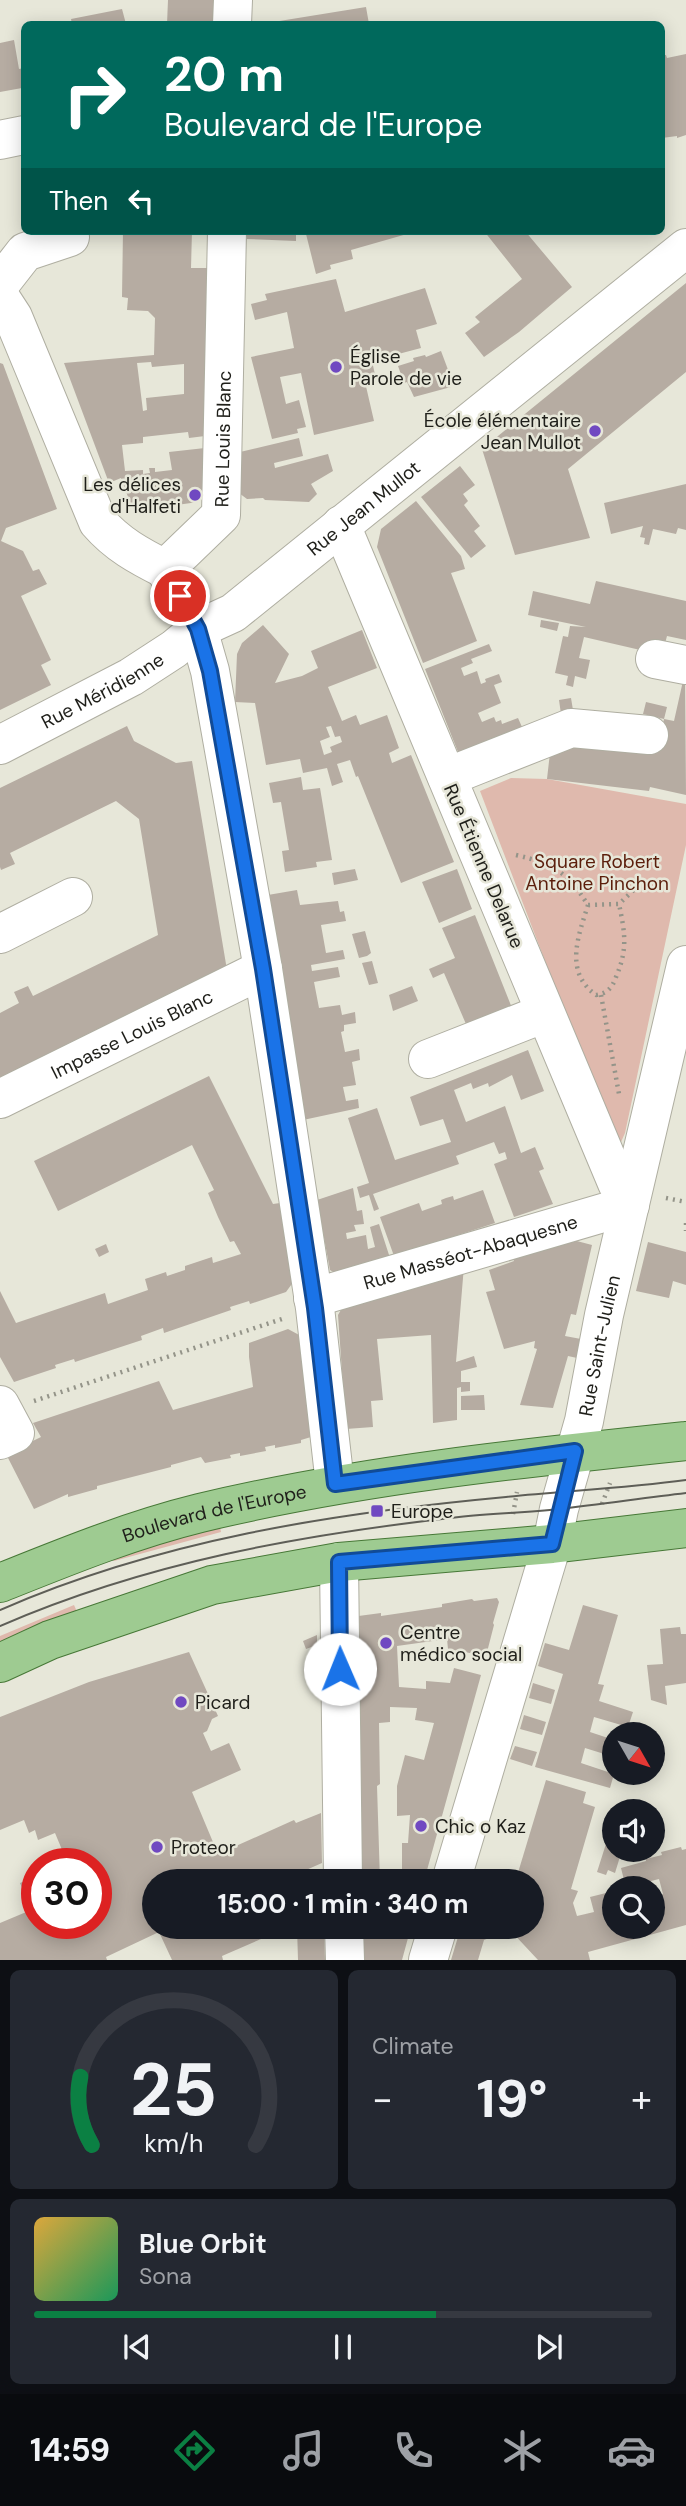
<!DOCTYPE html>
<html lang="en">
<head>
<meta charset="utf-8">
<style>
	:root { --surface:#171b24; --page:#242831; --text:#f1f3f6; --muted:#9ea1a6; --line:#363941; --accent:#0b8043 }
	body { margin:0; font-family:"DM Sans",sans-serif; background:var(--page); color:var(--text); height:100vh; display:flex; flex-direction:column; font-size:26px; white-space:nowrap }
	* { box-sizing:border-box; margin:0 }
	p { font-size:23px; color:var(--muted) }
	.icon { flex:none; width:38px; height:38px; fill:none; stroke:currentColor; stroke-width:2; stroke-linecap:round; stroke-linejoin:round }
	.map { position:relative; height:1960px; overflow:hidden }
	.panel { display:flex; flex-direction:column; gap:10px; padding:10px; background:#0d0f14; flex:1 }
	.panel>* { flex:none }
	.guide { position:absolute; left:21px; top:21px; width:644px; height:214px; border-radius:10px; box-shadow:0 4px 18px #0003; background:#00695c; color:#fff; overflow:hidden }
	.needle { width:46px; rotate:129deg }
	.fabs { position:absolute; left:602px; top:1722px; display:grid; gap:14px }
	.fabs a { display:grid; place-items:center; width:63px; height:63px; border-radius:50%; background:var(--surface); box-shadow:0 4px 18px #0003; font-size:35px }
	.speed { position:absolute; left:21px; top:1848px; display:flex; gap:14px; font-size:35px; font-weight:700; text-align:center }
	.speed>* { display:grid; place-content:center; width:91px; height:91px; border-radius:50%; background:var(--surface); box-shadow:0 4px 18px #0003; line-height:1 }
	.speed .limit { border:10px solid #d22; background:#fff; color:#111 }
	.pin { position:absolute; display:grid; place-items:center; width:60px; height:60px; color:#fff; margin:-30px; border:4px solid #fff; border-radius:50%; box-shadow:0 2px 7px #0007 }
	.me { position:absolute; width:77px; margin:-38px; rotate:359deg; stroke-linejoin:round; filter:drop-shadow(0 0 5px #0008) }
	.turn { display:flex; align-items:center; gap:24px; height:147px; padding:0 28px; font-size:32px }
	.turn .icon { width:91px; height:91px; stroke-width:2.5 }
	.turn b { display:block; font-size:49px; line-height:60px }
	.then { display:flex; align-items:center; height:66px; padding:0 28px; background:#0003; gap:14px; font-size:26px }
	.big { font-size:52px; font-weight:700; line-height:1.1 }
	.panel .card { flex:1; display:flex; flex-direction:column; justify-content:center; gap:10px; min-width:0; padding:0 24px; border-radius:10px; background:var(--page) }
	.panel .dial { align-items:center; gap:0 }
	.dial svg { height:182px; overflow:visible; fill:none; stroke:var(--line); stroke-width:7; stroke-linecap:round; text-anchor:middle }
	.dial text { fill:var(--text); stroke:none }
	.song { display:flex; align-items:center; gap:21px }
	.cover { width:84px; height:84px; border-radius:10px; background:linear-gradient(135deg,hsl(40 70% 55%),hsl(150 70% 35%)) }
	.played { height:7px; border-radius:4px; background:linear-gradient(90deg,var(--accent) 65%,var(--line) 65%) }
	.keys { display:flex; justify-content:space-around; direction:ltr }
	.heat { display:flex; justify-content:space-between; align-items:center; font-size:38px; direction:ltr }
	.panel .tiles { flex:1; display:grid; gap:10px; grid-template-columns:1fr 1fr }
	.card:last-child { grid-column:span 2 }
	.trip { position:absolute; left:142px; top:1869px; width:402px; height:70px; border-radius:35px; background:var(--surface); box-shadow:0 4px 18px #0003; font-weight:700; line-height:70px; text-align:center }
	.tab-bar { display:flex; height:112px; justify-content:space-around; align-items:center; background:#090b0e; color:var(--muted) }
	.tab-bar .icon { width:49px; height:49px }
	.tab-bar .selected { color:var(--accent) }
	.tab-bar b { font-size:32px; color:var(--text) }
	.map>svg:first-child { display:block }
	.green { fill:#dfb9ad }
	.building { fill:#b6aca2; fill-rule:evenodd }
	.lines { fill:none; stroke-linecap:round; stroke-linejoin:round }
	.minor-casing { stroke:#afaea1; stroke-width:40 }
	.major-casing { stroke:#477837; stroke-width:40 }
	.path { stroke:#949489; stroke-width:4.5; stroke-dasharray:2 5; stroke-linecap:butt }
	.minor { stroke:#fff; stroke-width:38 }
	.major { stroke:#9ecb91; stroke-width:38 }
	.tram { stroke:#5e5e57; stroke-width:2 }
	.route-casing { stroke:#114b97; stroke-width:18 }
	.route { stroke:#1a73e8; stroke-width:12 }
	.poi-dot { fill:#7049c1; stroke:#e7e7d9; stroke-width:2.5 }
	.labels { text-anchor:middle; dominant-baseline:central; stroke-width:5; stroke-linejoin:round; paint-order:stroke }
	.poi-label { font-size:19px; fill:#1f1f1a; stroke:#e7e7d9; text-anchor:start }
	.street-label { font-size:19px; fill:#1f1f1a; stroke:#e7e7d9 }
	.park-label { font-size:19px; fill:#5b1e0b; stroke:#e7e7d9 }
</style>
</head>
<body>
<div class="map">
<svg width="686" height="1960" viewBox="0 0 686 1960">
	<rect width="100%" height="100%" fill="#e7e7d9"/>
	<path class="green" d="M511,778L547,779L686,804V845L625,1133L621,1142L615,1144L480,791Z
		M219,1521L221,1532L114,1561L109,1557Z
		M74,1605L78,1614L0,1646V1636Z"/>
	<path class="building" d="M168,0H215L214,24H167Z
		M366,7L369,24H268L267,23Z
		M122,9L126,24H72L71,19Z
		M14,40L19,69L24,68V94L22,88L0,92V43Z
		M686,54V135L677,138V136L662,138V59L664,58V55H666L667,58Z
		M123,231H192L191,268H209L205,436L189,438L188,432L143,437V443L122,445L125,471L143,470V474L150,473L149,468H155V472L172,470L169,452L205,448L204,495L198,502L141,510L131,505L121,478L109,483L64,363L154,355L155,318L148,311L127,310L128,298L122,297ZM151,362L152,367L184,364V394L146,398L147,410L143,411L137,363Z
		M247,231H296V241L247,239Z
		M318,231H407V234L351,250L353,259L330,265L331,269L316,274L306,234Z
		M484,231H525L572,287L519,332L484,357L465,333L480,322L475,317L522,279Z
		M336,279L345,312L425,288L437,324L416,330L421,348L372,361L376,379L365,382L374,421L314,435L301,373L280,377L286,404L299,400L306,427L297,429L298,433L272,439L251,357L294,348L287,312L255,320L251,304L267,300L265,294Z
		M686,283V372L568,469L590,538L515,555L482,449Z
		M441,351L453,383L451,387L414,397L407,382L404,383L398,366L414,361L413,358L425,355L426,357Z
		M0,363L3,364L57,509L6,528L1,541L23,551L33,571L39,569L47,584L21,596L51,660L41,665L51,685L0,710Z
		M299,438L303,456L274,463L275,468L328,454L333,471L311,484L317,494L309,502L265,500L263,498L247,499L239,493L240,452Z
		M460,466L475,485L463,494L468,501L464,505L480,526L474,531L486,546L471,558L421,497Z
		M686,484V530L678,528L676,534L653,529L649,545L644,544L645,538L640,537L643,526L611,534L604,503Z
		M416,501L461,556L465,569L451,573L477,641L423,663L377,547L381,529Z
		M596,581L686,601V640L667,636L662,655L584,637L579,658L590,660L586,679L575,676L573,687L566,685L568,676L555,673L563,636L568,637L570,626L586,627L528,615L533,591L590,604Z
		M541,620L559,623L557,631L540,627Z
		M263,625L289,654L275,683L302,676L318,668L311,651L362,630L377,668L328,687L342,721L356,715L360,725L387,715L399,748L389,753L392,763L411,755L454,862L401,883L358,776L356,777L350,760L337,764L343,782L332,786L327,768L303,773L300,759L266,765L255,703L235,702L237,654L242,643ZM331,726L335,737L340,736L342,742L330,747L332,752L324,755L320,741L330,737L326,727Z
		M489,644L492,651L471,659L473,663L461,668L464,676L477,671L481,684L486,682L485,679L499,674L502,682L494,685L501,703L478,713L482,722L494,717L496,722L501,720L502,724L518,718L526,736L462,762L425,669Z
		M685,672L686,795L650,787L649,791L547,779L551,744L657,752L664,719L674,721Z
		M571,698L574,716L562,721L559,700Z
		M646,702L667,707L664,719L643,714Z
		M127,726L134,741L176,763L192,761L227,970L0,1081V1013L19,1003L14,992L28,986L33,996L158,935L139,819L116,801L10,853L15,864L1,870L0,867V788Z
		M301,777L303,790L320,788L332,860L316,862L317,867L285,872L282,851L289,850L281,802L273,803L269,783Z
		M355,869L358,880L334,885L332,873Z
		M457,869L472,909L439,923L422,882Z
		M297,890L300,905L338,901L340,912L344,911L346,921L321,925L326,953L343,950L345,959L311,965L312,971L338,967L340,977L314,982L319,1008L340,1005L342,1015L355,1012L356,1023L344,1025V1031L341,1032L345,1052L359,1049L360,1060L352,1062L356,1085L343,1087L346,1101L358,1099L359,1108L303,1120L262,896Z
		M475,915L514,1013L469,1031L444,973L433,978L429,969L455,958L442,928Z
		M365,931L371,953L367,956L359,958L352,934Z
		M372,961L378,983L369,985L362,963Z
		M412,986L418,1001L393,1011L389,995Z
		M528,1050L544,1091L521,1100L512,1075L489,1087L488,1083L473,1089L471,1083L454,1090L466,1122L505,1106L521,1153L535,1147L544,1169L539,1171L553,1204L514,1217L494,1164L507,1159L505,1152L499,1154L494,1142L456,1156L459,1164L373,1194L379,1209L374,1211L369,1195L360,1198L357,1187L369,1183L348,1118L377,1108L395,1160L451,1142L443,1119L420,1126L410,1097Z
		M209,1076L273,1204L280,1203L294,1281L286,1292L250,1304L249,1301L230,1307L231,1310L164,1333L163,1328L141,1336L142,1340L75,1362L74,1359L55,1365L56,1368L14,1382L0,1357V1291L16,1323L105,1293L108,1304L148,1290L145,1279L166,1272L167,1276L185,1270V1266L212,1257L213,1263L241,1254L234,1241L230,1242L218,1217L208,1193L214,1190L192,1145L58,1211L34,1161Z
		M353,1188L357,1211L362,1210L364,1224L354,1225L356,1231L346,1233L347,1239L366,1235L368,1249L375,1247L370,1227L379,1224L390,1258L338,1275L330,1270L317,1200Z
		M483,1190L495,1223L394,1256L380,1217L419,1203L422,1211L442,1204L441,1200L446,1198L453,1196L454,1200Z
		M573,1240L592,1245L576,1315L571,1314L565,1336L581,1339L577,1358L568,1356L553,1408L520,1405L537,1349L534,1348L535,1341L504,1349L486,1292L495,1290L489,1270L514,1261L512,1255Z
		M648,1242L686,1252V1285L673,1281L669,1298L636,1291Z
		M106,1244L109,1252L99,1257L95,1249Z
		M464,1266L456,1362L474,1356L477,1367L461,1371V1382H470V1391L461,1392V1387L457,1388V1420L433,1423L431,1335L377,1339L383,1400L371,1401L373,1427L346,1429L338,1315L342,1308Z
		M288,1329L301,1336V1340L299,1341V1345H302L311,1437L301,1440V1443L275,1448V1445L265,1447L266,1451L240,1456V1453L230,1455L231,1458L205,1463L201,1457L171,1465V1467L97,1486V1489L68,1497V1494L34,1509L6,1454L41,1437L33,1423L159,1381L173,1410L253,1387L249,1357V1343Z
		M484,1395L485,1410H461V1396Z
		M497,1598L499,1602L493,1623L494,1625L486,1656L448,1649L447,1639L397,1646L399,1687L426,1689V1681L450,1683L454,1668L481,1675L424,1881H402V1843H408L410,1815L397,1816V1786L405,1755L424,1760L434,1723L415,1720L417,1708L390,1707V1722L379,1723L380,1784L377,1786L380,1881H358L351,1617L381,1613V1616L442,1607V1604L472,1599L474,1601Z
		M583,1605L618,1615L598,1684L604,1685L599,1701L633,1712L628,1727L594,1717L590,1732L614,1740V1757L585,1748L581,1763L614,1774L610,1788L535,1767L563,1674L538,1666L545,1643L569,1650Z
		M680,1627L681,1634H686V1683L665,1686L667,1705L651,1700L647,1665L663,1664L660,1629Z
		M317,1635V1645L306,1649L303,1641Z
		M189,1652L218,1716L212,1719L207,1731L203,1733L211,1751L229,1743L241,1770L192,1792L218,1854L294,1820L296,1823L321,1813L322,1863L281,1881H154V1927H273L275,1933L222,1956L223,1960H172L159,1932L106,1957L107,1960H0V1923L31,1910L20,1883L35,1877L37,1923H96V1864H68L55,1833L38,1840L35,1830L29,1833L24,1820L0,1830V1717L89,1682Z
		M533,1683L555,1690L551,1704L529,1698Z
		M524,1715L546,1722L542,1735L520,1729Z
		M515,1746L537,1752L532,1766L510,1759Z
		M546,1780L586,1792L583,1803L595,1807L571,1889L578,1891L573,1903L577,1916L594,1912L590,1897L614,1891V1927H653V1896L663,1894L659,1879L647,1882L649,1888H626L621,1868L646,1861V1859L662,1855L661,1852L681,1847L682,1850L686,1849V1925L588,1952L590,1960H538L510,1930L484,1940L478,1960H451L461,1927H532V1881H520L521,1878L517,1876Z
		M612,1825H614V1850H622L615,1873L608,1870L606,1875L597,1872Z
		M297,1927H324L325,1960H298Z
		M359,1927H411L402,1960H360Z"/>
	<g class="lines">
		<defs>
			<g id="minor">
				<path d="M232,24L233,0"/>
				<path d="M0,140L24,135"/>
				<path d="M0,284L25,252L70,237"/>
				<path d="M0,297L13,317L98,522C117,544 139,556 165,569"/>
				<path d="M165,569L198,629L210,671L263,969L315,1308L335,1484"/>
				<path id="s1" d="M165,569L221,515L227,231"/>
				<path d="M655,659L686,665"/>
				<path id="s2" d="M0,745L131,677L174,649L198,629L233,613L686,248"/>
				<path d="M447,777L571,728L649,735"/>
				<path d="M0,934L73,897"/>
				<path d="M428,1059L545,1013"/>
				<path id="s3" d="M0,1099L263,969"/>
				<path id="s4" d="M313,1298L630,1205L617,1183L341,525"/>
				<path d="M0,1405L15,1433L0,1440"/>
				<path d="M339,1562L343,1881"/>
				<path id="s5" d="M451,1881L552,1544L559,1509L584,1421L604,1315L686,965"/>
				<path d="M344,1927L345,1960"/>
				<path d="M428,1960L438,1927"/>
			</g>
			<g id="major">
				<path id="s6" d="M0,1583C65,1557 131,1530 200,1513C359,1475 523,1458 686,1441"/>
				<path d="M0,1663L50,1640L212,1585L339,1562L552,1544L686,1528"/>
			</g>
		</defs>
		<use href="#minor" class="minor-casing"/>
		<use href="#major" class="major-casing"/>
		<path class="path" d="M516,855C554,864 567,872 588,905L619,904L640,884
			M588,905C578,937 564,972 596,995C608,993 612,988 616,977C628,949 625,933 619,904
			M601,995L619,1094
			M666,1198L686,1202
			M686,1223V1231
			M34,1401L285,1318
			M602,1504L610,1483
			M513,1514L517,1492"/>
		<use href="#minor" class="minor"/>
		<use href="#major" class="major"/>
		<path class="tram" d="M0,1610C160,1540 333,1513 506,1497C566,1491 626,1488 686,1480
			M0,1626C148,1562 299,1535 459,1517C492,1513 526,1513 559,1509C602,1504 644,1498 686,1493"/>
	</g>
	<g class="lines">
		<defs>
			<path id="route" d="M180,596L198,629L210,671L263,969L315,1308L335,1484L575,1451L552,1544L339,1562L340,1669"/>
		</defs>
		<use href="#route" class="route-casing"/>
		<use href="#route" class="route"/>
	</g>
	<g class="poi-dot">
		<circle cx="336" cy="367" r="7"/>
		<circle cx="595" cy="431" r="7"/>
		<circle cx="195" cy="495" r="7"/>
		<rect x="370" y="1504" width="14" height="14" rx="3.5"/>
		<circle cx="386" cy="1643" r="7"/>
		<circle cx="181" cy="1702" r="7"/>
		<circle cx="421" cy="1826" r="7"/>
		<circle cx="157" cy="1847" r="7"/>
	</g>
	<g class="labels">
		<g class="poi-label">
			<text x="350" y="356">Église<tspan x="350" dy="22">Parole de vie</tspan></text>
			<text x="581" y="420" text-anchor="end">École élémentaire<tspan x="581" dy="22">Jean Mullot</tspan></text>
			<text x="181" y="484" text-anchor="end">Les délices<tspan x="181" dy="22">d'Halfeti</tspan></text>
			<text x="391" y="1511">Europe</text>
			<text x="400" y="1632">Centre<tspan x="400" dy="22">médico social</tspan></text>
			<text x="195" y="1702">Picard</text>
			<text x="435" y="1826">Chic o Kaz</text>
			<text x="171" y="1847">Proteor</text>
		</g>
		<g class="street-label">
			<text stroke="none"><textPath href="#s1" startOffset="154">Rue Louis Blanc</textPath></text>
			<text stroke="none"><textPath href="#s2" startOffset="436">Rue Jean Mullot</textPath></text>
			<text stroke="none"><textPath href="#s2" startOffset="116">Rue Méridienne</textPath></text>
			<text transform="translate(484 866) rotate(67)">Rue Étienne Delarue</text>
			<text stroke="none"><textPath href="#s3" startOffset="147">Impasse Louis Blanc</textPath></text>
			<text stroke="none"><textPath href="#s4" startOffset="164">Rue Masséot-Abaquesne</textPath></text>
			<text stroke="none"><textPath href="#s5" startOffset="556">Rue Saint-Julien</textPath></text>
			<text stroke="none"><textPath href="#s6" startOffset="226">Boulevard de l'Europe</textPath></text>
		</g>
		<g class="park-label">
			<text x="597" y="861">Square Robert<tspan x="597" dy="22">Antoine Pinchon</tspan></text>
		</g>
	</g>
</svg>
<div class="fabs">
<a><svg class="needle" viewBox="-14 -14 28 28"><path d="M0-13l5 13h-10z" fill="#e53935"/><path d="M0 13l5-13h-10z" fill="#9ea1a6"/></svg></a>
<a><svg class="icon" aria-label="sound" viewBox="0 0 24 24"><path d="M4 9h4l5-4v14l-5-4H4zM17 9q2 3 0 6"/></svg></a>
<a><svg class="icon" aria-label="search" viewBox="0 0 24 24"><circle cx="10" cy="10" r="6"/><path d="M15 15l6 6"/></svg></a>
</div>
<div class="speed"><div class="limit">30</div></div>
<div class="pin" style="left:180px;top:596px;background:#d93025"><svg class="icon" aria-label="arrive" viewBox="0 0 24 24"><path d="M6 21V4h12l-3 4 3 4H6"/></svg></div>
<svg class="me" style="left:340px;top:1669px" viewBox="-20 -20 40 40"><circle r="19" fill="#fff"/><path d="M0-13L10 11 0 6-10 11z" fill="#1a73e8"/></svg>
<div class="trip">15:00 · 1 min · 340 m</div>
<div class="guide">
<div class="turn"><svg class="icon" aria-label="right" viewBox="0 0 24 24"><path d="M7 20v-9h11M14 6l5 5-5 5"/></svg><div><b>20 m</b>Boulevard de l'Europe</div></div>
<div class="then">Then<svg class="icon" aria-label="left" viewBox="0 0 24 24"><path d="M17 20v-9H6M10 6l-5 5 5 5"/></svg></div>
</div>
</div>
<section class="panel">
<div class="tiles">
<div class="card dial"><svg viewBox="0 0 100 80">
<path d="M14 69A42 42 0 1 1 86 69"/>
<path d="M14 69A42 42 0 0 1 9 39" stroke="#0b8043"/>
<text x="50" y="56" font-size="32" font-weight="700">25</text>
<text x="50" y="72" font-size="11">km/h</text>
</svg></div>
<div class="card"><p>Climate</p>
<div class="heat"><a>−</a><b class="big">19°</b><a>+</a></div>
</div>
<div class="card">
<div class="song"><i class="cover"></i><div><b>Blue Orbit</b><p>Sona</p></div></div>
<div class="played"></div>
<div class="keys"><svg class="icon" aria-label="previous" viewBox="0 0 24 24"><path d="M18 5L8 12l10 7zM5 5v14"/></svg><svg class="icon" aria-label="pause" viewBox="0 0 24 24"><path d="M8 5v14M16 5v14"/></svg><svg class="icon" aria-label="next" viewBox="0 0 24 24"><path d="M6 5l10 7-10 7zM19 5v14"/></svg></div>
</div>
</div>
</section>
<nav class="tab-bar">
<b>14:59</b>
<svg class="icon selected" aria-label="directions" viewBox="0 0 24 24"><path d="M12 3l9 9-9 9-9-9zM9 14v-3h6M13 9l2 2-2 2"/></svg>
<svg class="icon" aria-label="music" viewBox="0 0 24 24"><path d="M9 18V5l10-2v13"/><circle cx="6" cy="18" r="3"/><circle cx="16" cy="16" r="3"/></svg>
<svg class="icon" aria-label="phone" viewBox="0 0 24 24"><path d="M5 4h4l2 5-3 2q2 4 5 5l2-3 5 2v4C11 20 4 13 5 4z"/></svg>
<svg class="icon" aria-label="climate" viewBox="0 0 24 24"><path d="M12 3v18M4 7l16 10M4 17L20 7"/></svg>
<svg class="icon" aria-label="car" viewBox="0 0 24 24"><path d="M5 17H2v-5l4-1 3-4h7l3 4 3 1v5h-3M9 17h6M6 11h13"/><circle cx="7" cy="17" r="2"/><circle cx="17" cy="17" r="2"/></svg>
</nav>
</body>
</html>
